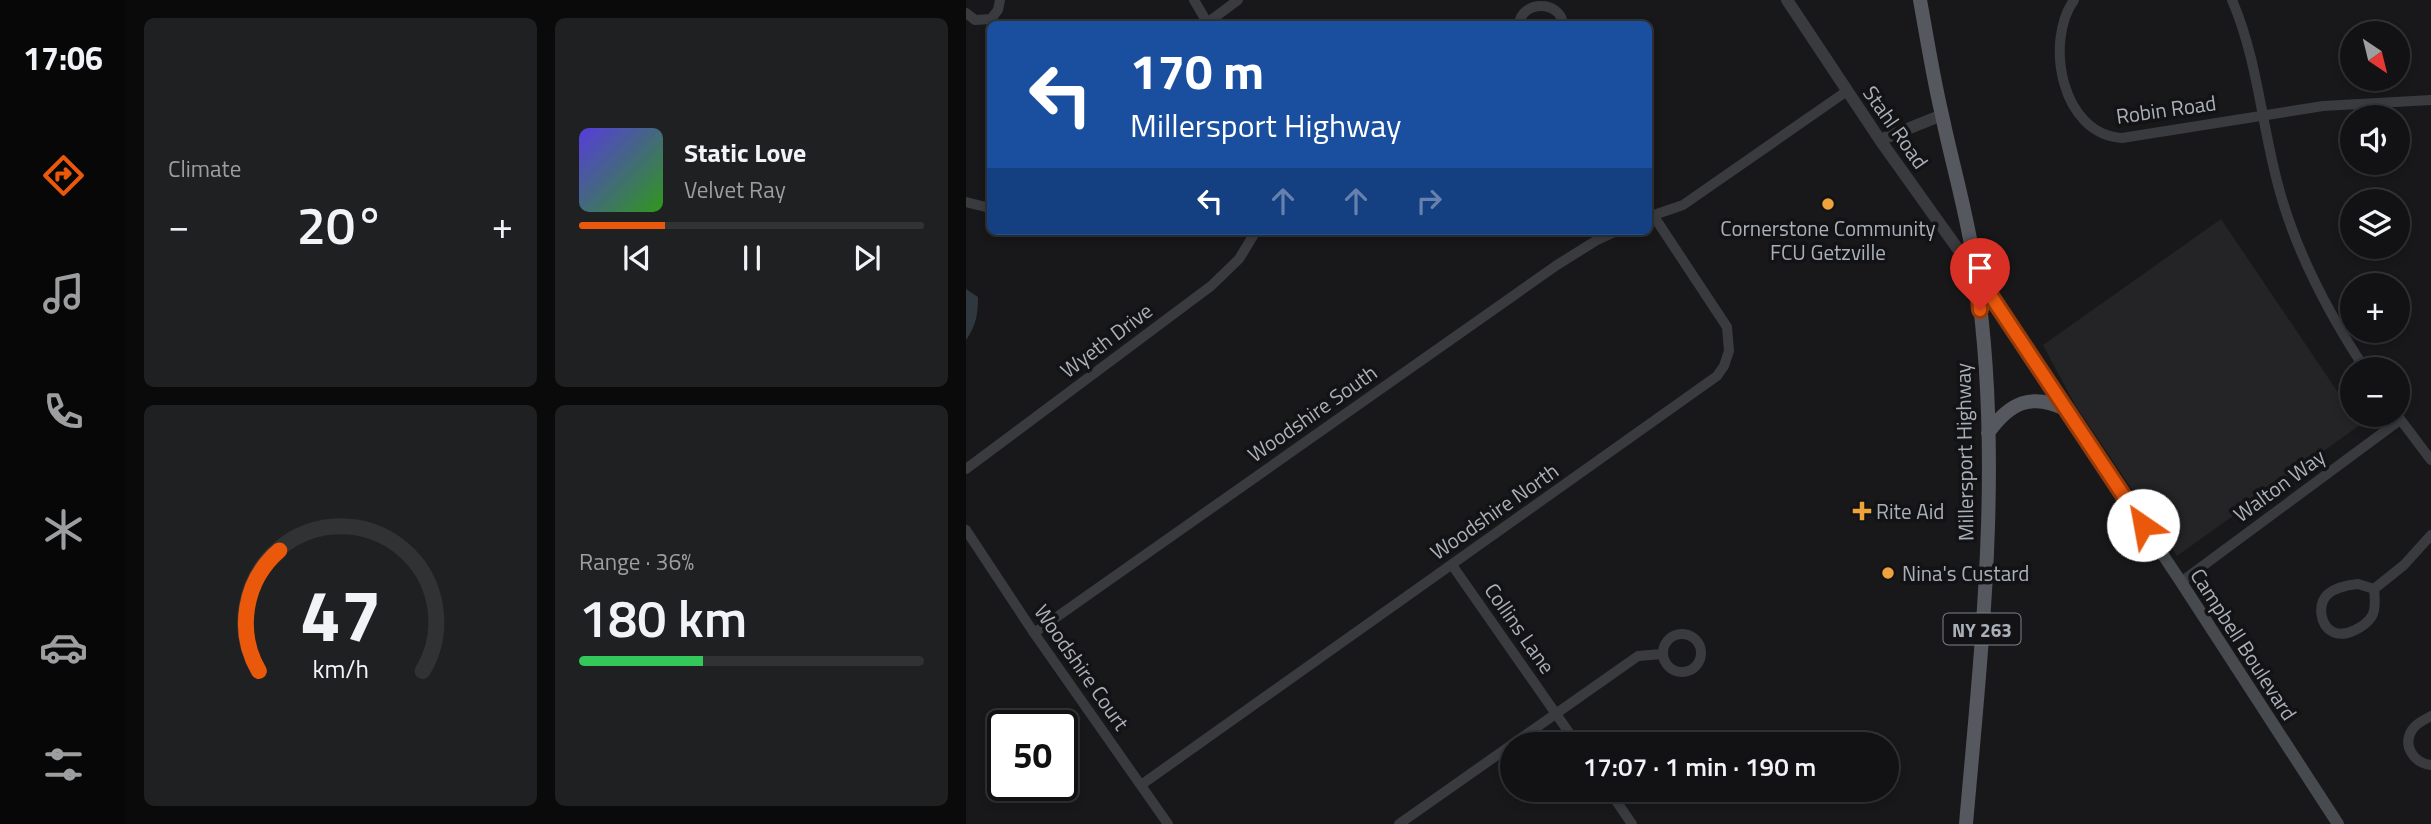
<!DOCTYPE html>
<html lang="en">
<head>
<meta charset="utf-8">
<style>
	:root { --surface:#121214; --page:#1f2022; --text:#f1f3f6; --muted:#9c9ea0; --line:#313234; --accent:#ea580c }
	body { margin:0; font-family:"Titillium Web",sans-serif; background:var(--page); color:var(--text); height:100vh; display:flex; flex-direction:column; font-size:26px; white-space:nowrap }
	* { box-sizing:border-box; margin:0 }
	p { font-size:23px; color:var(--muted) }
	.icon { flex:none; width:38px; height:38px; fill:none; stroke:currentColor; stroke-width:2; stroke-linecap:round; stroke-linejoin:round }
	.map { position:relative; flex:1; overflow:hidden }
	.drawer { display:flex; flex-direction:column; gap:18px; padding:18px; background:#0a0a0b; width:840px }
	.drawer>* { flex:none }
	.guide { position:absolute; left:21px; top:21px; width:665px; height:214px; border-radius:10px; box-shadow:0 4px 10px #0003,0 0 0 2px var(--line); background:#1a4fa0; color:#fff; overflow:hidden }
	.needle { width:46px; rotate:145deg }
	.controls { position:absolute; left:1374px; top:21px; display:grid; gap:14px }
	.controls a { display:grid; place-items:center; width:70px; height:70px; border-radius:50%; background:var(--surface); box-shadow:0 4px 10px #0003,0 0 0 2px var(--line); font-size:35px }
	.speed { position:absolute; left:21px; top:710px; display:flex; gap:14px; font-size:35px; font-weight:700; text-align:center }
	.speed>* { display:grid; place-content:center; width:91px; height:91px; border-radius:50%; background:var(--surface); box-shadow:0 4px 10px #0003,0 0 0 2px var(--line); line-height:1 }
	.speed .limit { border:4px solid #111; border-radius:10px; background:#fff; color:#111 }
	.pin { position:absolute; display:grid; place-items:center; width:60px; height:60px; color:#fff; margin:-72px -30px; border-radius:50% 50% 50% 0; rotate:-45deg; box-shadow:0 0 7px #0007 }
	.pin .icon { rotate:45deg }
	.me { position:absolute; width:77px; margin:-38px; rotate:327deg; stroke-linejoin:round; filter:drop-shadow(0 0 5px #0008) }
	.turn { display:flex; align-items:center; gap:24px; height:147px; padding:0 28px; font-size:32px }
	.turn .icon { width:91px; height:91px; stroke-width:2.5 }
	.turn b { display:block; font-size:49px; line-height:60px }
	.lanes { display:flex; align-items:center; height:66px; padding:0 28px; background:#0003; justify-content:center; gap:35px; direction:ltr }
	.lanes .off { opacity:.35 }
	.big { font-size:52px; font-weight:600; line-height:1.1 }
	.drawer .card { flex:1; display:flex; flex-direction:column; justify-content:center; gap:10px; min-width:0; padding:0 24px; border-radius:10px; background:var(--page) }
	.drawer .dial { align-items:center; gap:0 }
	.dial svg { height:182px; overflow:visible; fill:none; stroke:var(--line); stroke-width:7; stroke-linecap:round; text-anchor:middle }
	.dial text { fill:var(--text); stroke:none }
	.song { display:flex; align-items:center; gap:21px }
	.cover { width:84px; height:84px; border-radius:10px; background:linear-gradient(135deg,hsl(250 70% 55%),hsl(110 70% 35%)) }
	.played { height:7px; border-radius:4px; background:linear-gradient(90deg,var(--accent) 25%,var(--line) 25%) }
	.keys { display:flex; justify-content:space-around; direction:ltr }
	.heat { display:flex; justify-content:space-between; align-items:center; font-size:38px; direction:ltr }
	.charge { height:10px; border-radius:5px; background:linear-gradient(90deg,#34c759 36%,var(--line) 0) }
	.drawer .tiles { flex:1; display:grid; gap:18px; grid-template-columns:repeat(2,1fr) }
	.trip { position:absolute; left:534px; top:732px; width:399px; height:70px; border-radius:35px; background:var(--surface); box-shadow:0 4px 10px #0003,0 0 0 2px var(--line); font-weight:600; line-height:70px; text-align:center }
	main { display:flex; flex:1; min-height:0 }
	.dock { display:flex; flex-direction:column; width:126px; justify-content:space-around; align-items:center; background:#070708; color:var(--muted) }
	.dock .icon { width:49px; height:49px }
	.dock .current { color:var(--accent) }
	.dock b { font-size:32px; color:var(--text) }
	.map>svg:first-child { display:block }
	.built { fill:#242427 }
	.water { fill:#2e383e }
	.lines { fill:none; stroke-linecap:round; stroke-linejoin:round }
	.minor { stroke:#393b3f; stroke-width:10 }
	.tertiary { stroke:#393b3f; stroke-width:12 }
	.secondary { stroke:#474a4f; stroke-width:12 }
	.primary { stroke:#55585e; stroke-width:14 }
	.route-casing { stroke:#983908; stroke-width:18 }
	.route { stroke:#ea580c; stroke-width:12 }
	.poi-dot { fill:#efa33b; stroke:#131315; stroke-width:2.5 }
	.labels { text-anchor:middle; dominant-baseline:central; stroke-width:7; stroke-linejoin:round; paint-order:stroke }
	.shield { fill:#131315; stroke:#7d8188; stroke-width:2 }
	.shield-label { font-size:19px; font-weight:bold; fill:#aab0ba }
	.street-label { font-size:21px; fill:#aab0ba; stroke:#131315 }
	.poi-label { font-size:21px; fill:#aab0ba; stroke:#131315; text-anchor:start }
</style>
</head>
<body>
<main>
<nav class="dock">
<b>17:06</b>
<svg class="icon current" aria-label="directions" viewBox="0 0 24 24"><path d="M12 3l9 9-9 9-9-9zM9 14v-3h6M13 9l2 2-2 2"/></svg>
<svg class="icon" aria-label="music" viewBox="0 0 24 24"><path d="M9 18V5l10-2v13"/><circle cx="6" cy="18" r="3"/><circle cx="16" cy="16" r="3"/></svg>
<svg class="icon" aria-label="phone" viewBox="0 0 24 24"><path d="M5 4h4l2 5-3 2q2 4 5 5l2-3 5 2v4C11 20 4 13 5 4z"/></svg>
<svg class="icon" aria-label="climate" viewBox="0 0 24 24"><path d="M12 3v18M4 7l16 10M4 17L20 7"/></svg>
<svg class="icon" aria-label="car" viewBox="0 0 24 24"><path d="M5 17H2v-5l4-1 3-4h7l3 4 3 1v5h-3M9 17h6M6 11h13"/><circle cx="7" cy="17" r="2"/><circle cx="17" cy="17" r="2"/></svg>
<svg class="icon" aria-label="filters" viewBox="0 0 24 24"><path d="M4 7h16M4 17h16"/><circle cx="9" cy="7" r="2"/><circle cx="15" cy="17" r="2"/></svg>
</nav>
<section class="drawer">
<div class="tiles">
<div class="card"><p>Climate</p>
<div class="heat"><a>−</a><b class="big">20°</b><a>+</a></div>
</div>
<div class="card">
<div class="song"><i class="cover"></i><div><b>Static Love</b><p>Velvet Ray</p></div></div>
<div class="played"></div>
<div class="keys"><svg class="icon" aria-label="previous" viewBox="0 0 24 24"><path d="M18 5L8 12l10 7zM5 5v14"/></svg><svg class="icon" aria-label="pause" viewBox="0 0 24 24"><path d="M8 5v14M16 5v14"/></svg><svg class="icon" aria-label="next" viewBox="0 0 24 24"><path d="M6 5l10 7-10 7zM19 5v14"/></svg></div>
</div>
<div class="card dial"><svg viewBox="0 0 100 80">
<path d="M14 69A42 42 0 1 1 86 69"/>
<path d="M14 69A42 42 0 0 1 23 16" stroke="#ea580c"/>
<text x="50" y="56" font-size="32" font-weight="700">47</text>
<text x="50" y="72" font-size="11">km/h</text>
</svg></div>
<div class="card"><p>Range · 36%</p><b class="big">180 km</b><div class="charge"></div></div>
</div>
</section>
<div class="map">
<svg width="1465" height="824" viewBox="0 0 1465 824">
	<rect width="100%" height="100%" fill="#18181a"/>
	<path class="built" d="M1255,219L1394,425L1211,556L1109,405L1077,345Z"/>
	<path class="water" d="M0,289L12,297C12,314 10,326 0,340Z"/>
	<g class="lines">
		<path class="minor" d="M228,0L242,24
			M1108,0C1078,42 1096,135 1156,138L1357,106L1465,100
			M1266,0C1291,58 1295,120 1311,181C1328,249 1361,311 1399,369
			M0,13L9,20L25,19L32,10L34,0
			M241,23L272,0
			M553,24C556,0 594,0 597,24
			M0,202L24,208
			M682,217L717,205L881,91
			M1431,415L1465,460
			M0,469L245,286L273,259L290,231
			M0,530L68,633L202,824
			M486,565L611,744
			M1215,582L1434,420
			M1392,584L1408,589C1409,598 1410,609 1406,616C1399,627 1379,638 1367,632C1354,626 1351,604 1362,594C1370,587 1382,585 1392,584Z
			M1408,589L1438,565L1465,535
			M68,633L591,265L631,240L651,231
			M697 653a19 19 0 1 1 38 0a19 19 0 1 1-38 0Z
			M1465,716C1458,720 1450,723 1446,730C1436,746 1448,763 1465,765
			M175,785L751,376L758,366L763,351L761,327L687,215
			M642,789L666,824
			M433,824L672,656L696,654"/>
		<path class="tertiary" d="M821,0L914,140L1009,273
			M914,140L976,115"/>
		<path class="secondary" d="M1011,275L1215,582L1372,824"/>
		<path class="primary" d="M954,0C961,38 967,77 976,115C987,168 1003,220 1010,275C1037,457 1016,642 1000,824
			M1022,433C1044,402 1066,392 1101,410"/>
	</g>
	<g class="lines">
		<defs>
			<path id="route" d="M1014,310L1011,275L1177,525"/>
		</defs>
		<use href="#route" class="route-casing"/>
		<use href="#route" class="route"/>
	</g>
	<g class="poi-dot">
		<circle cx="862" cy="204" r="7"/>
		<path d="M892.5 500.5h7v7h7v7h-7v7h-7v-7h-7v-7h7z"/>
		<circle cx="922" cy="573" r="7"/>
	</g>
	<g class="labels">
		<rect class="shield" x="977.5" y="613.5" width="77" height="31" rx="5"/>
		<g class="shield-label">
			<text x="1016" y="629">NY 263</text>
		</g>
		<g class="street-label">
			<text transform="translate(1200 109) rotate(-8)">Robin Road</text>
			<text transform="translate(930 127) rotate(55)">Stahl Road</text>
			<text transform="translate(140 340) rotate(-37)">Wyeth Drive</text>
			<text transform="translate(346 413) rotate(-35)">Woodshire South</text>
			<text transform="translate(998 452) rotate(-91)">Millersport Highway</text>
			<text transform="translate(1313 485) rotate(-36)">Walton Way</text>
			<text transform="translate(528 511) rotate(-35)">Woodshire North</text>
			<text transform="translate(554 628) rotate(55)">Collins Lane</text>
			<text transform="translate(1278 644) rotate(57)">Campbell Boulevard</text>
			<text transform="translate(116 667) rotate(55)">Woodshire Court</text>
		</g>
		<g class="poi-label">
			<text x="862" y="228" text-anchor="middle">Cornerstone Community<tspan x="862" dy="24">FCU Getzville</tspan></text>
			<text x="910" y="511">Rite Aid</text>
			<text x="936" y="573">Nina's Custard</text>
		</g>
	</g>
</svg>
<div class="controls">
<a><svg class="needle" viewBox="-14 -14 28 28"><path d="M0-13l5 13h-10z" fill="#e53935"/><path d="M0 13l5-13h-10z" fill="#9c9ea0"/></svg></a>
<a><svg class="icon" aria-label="sound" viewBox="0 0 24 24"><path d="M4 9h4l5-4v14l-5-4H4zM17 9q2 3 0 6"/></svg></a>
<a><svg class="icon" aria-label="layers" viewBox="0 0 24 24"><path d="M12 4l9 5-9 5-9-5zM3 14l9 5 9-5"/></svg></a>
<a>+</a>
<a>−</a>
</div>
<div class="speed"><div class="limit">50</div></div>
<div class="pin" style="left:1014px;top:310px;background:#d93025"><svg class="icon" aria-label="arrive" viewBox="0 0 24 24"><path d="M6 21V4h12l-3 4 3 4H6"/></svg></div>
<svg class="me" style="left:1177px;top:525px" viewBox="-20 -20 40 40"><circle r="19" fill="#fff"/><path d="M0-13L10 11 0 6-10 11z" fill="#ea580c"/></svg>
<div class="trip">17:07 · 1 min · 190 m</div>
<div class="guide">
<div class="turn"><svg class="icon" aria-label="left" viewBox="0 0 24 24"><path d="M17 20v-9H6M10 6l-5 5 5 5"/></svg><div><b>170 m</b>Millersport Highway</div></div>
<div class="lanes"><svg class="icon" aria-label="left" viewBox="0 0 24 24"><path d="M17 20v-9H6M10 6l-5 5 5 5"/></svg><svg class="icon off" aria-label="ahead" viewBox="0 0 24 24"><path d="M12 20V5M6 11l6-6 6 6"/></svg><svg class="icon off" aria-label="ahead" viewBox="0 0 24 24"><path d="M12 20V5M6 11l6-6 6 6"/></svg><svg class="icon off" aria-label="right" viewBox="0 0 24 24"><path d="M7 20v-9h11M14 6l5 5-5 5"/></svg></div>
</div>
</div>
</main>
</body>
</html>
